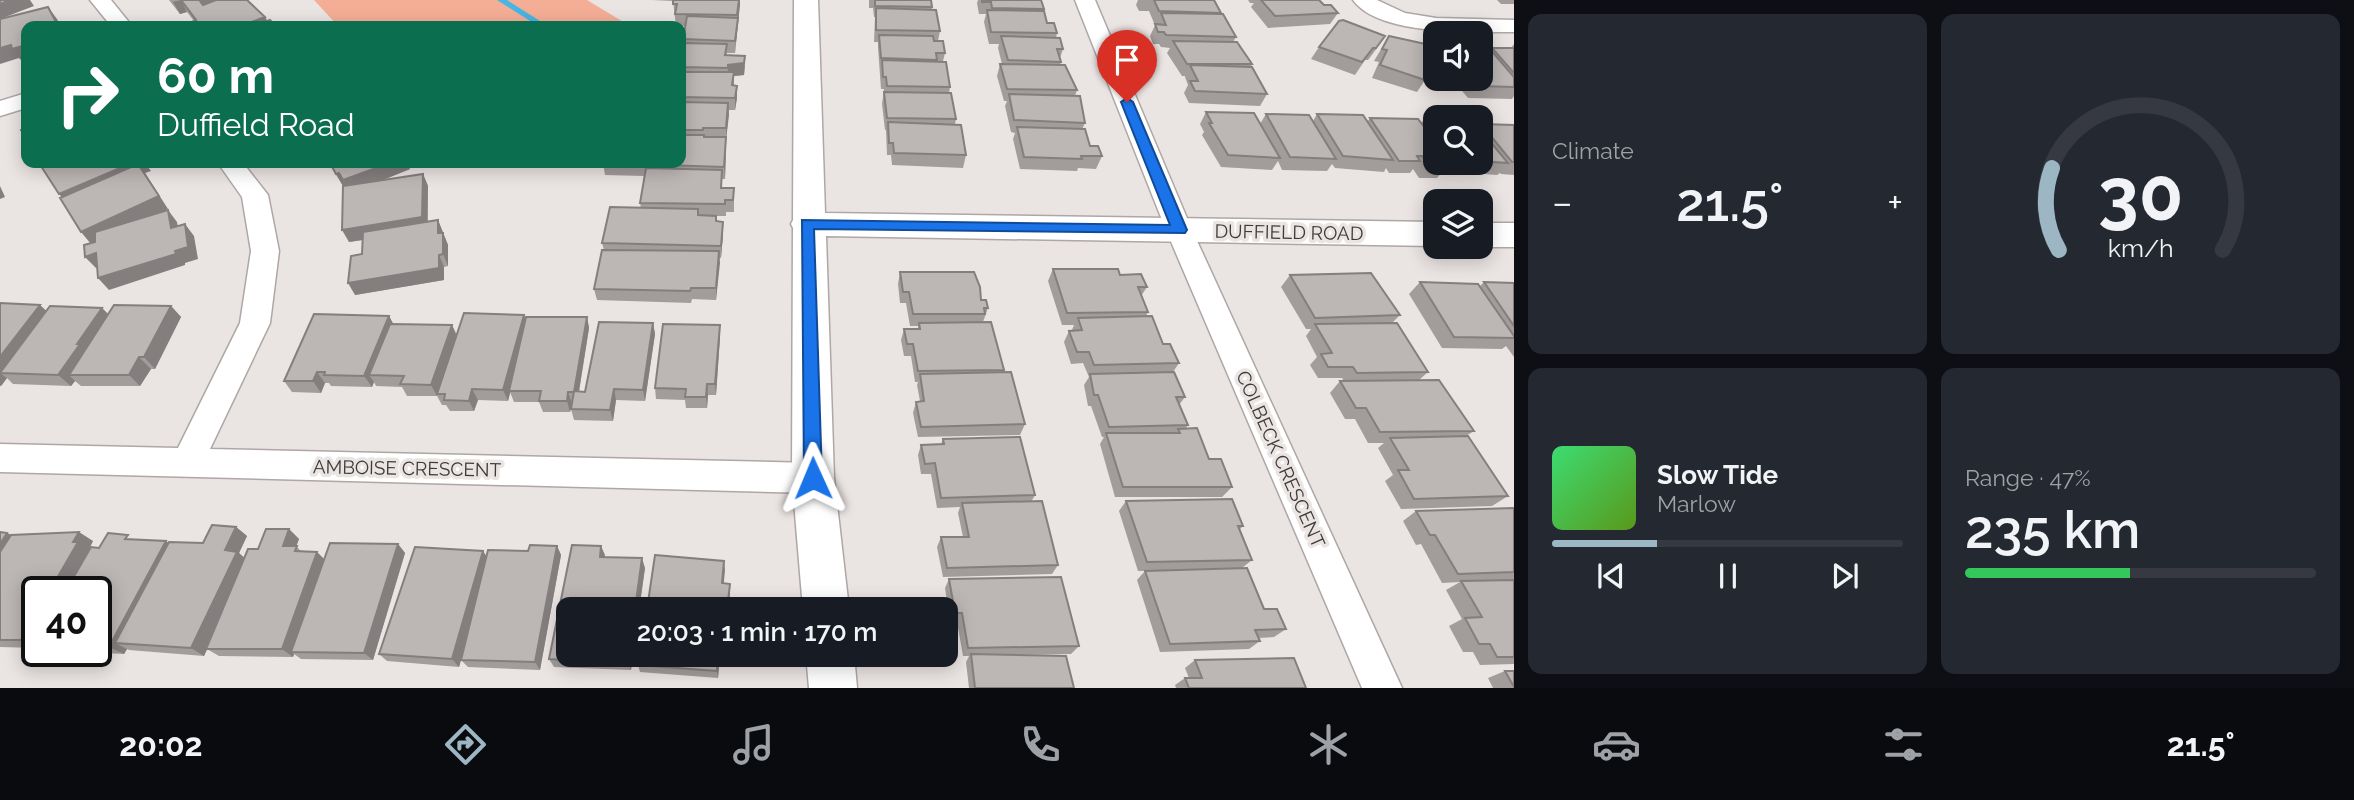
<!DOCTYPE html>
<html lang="en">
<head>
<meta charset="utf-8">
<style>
	:root { --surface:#171b24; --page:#242831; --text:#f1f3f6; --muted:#9ea1a6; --line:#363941; --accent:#9cb6c4 }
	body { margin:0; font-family:Raleway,sans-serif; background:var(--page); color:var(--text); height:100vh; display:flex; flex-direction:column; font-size:26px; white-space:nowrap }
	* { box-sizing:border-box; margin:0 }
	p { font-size:23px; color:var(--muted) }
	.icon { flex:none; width:38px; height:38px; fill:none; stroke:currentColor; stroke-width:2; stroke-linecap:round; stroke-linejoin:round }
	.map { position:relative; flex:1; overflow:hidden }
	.panel { display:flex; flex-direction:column; gap:14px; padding:14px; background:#0d0f14; width:840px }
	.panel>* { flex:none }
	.top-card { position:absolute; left:21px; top:21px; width:665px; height:147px; border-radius:14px; box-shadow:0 4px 18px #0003; background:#0b6e4f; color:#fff; overflow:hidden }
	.tools { position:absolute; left:1423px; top:21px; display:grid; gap:14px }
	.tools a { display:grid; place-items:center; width:70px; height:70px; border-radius:14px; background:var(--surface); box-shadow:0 4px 18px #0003; font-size:35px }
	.speed { position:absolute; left:21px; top:576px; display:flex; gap:14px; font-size:35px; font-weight:700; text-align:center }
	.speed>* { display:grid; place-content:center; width:91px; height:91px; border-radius:50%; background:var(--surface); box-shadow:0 4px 18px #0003; line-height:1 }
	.speed .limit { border:4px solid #111; border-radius:10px; background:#fff; color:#111 }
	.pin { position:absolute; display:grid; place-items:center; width:60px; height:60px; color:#fff; margin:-72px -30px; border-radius:50% 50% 50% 0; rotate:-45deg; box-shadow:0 0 7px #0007 }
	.pin .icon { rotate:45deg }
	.me { position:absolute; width:77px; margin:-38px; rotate:359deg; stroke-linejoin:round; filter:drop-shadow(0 0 5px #0008) }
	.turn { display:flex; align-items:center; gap:24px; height:147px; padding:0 21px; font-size:32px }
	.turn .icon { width:91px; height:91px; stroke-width:2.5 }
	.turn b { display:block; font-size:49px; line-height:60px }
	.big { font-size:52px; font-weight:600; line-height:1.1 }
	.panel .tile { flex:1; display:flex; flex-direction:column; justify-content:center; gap:10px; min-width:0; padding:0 24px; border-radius:14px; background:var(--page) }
	.panel .dial { align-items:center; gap:0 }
	.dial svg { height:182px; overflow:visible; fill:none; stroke:var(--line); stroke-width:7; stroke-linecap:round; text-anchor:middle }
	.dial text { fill:var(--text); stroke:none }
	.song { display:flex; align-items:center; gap:21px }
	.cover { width:84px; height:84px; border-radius:10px; background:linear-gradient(135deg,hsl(140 70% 55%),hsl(90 70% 35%)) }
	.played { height:7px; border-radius:4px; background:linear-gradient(90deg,var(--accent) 30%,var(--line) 30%) }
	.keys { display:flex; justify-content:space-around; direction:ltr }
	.heat { display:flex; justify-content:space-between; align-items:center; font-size:38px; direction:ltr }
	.charge { height:10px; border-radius:5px; background:linear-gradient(90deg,#34c759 47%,var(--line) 0) }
	.panel .tiles { flex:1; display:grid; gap:14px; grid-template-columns:repeat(2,1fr) }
	.trip { position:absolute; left:556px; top:597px; width:402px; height:70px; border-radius:14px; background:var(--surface); box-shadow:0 4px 18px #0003; font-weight:600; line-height:70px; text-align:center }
	.tab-bar { display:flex; height:112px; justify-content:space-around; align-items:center; background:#090b0e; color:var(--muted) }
	.tab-bar .icon { width:49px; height:49px }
	.tab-bar .on { color:var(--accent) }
	.tab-bar b { font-size:32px; color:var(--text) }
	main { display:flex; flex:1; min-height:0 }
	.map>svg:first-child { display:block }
	.green { fill:#f5ae96 }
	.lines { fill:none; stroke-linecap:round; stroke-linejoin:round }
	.stream { fill:#48b5e4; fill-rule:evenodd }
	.minor-casing { stroke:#aea7a5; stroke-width:3 }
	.tertiary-casing { stroke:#aea7a5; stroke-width:3 }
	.minor { fill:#fff; fill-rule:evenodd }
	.tertiary { fill:#fff; fill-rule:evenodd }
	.wall { fill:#a29d9b }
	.shaded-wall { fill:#847f7e }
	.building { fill:#bcb6b4; stroke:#847f7e; stroke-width:2 }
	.route { fill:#1a73e8; stroke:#114b97; stroke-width:2 }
	.labels { text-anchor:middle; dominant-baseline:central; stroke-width:7; stroke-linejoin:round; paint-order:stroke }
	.street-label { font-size:19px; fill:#3d3b3a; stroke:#eae4e2 }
</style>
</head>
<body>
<main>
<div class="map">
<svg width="1514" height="688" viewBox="0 0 1514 688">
	<rect width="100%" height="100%" fill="#eae4e2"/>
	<path class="green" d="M314,0H587L630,26H338Z"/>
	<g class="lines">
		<path class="stream" d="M497,0H507L548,26H538Z"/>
		<defs>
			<path id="minor" d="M90,0H111L132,26H111Z
				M1075,0H1095L1192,230L1402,688H1362L1166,230Z
				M1353,0H1377L1405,13L1436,18L1514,20V32C1474,32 1379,36 1353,0Z
				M26,93V108L0,116V101Z
				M218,163H243L268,195L279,251L270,323L210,449L813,463L825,467L830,478L825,489L813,493L0,472V444L178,448L240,323L251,251L242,197Z"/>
			<path id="tertiary" d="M794,0H818L825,213L1435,222V246L826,236L834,478L849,609H803L792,478L793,228L791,224L793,220Z
				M1480,223H1514V247H1480Z
				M806,654H854L857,688H809Z"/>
		</defs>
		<use href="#minor" class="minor-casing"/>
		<use href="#tertiary" class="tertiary-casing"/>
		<use href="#minor" class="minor"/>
		<use href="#tertiary" class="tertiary"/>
	</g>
	<path class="wall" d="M169,0H247L265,17L267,21L275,26H195L192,22L194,21L187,12L180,14Z
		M652,0H740L735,53H727V55L745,56V68L744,75L734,76V85L737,86V98L735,110H729L726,140L725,179H722V188L734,200V212H726V216H716L717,221L723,234L721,258H719L716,300L692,299L691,303L597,300L594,289L604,250L602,243L641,208L640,203L644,176L605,175L603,163H681V43H683L685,26H676L673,1Z
		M869,0H931L932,10L940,31L938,41L945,53L943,61L950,87L949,93L956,119L955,124L966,155L963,168L892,165L891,155H887L886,130H885L882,104L884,89H881L878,47V42H874L875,17H874L873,8H869Z
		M978,0H1041L1047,23L1057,33L1056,38L1063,49L1060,58L1061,62L1060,65L1077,90L1075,96L1085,123L1082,129L1090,146L1102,156L1096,169L1078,168L1077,171L1020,169L1013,139L1015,133L1011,132L1005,106L1007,101H1004L997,76L1000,64H1002L998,48L999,44H989L984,22L986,14H979L977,3Z
		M1138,0H1214L1221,13L1220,14L1236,37L1233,42L1252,64L1251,67L1267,94L1260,106L1189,103L1184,93L1188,85L1185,77V76H1182L1167,53L1170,48L1161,47L1159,44H1153L1150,36L1156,23H1154L1149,11H1139L1136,5Z
		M1248,0H1319L1324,5L1338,13L1330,24L1268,28L1251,7L1254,3H1250Z
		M1497,0H1514V4H1501Z
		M1389,36L1425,80L1417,92L1372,78L1379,62L1374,61Z
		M1514,44V96L1512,99L1468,98L1452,79H1480L1492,48H1511Z
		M1319,47L1377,48L1368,60H1365L1355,75L1311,59Z
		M1206,112L1260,124L1266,114L1313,121L1317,114L1367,122L1370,118L1421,123L1425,118H1435V163H1480L1481,124L1514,125V175L1501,174L1500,173L1497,175L1446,171L1445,169L1437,178H1419L1413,169L1410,173H1389L1386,168L1384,172L1335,168L1332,164L1327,171L1282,170L1278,161L1272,170L1221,167L1202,135L1204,132L1200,124Z
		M329,163L410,169L381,181L423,174L428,186V222L438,220L448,245V266L444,267V280L355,295L362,254L363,240L349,242L343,186Z
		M1053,269L1120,275L1147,287L1141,296L1148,312L1146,316L1163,344L1179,363L1173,372L1185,397L1179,405L1188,425L1185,429L1232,487L1222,497H1115L1100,444L1104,437H1102L1091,406H1088L1084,385L1089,377L1083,363L1071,364L1064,342L1069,331L1072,330L1074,325H1062L1048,281Z
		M900,272L981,300L988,308L983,322L1004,370L1003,373L1025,424L1020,435L918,437L913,413L916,402L920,401L917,385L918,382H915L911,356H904L901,340L904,329H918V326H910L906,303H900L898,284Z
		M1290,275L1400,315L1392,323L1428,372L1419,380L1474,431L1466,436L1508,496L1492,506L1401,509L1385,481L1393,475L1378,448L1384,443H1368L1355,419H1345L1330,393L1340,381H1344L1342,378H1318L1310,365L1317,357L1306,336L1311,329H1306L1281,287Z
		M1420,282L1480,286L1484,282L1514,283V357L1506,346L1502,349L1442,348L1409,294Z
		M0,303L47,311L102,308L108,314L171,306L181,317L155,369H151L140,386H81L75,381L71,386L13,384L7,378L1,386H0Z
		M524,315L526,319L587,317L589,328L579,392H585L653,323L655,334L645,401L616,400L613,421L574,420L571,409L572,403L570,412H543L539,402H514L510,392L508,401L478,400L474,411H450L446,405H442L437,396H407L402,387L376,386L374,382L372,387L331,386L329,383H325L321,393L292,392L284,381L389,316L393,324L452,325L457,335Z
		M720,337L716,395H708L707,408H686L685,400L656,399L655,388Z
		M943,439L1035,495L1031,502L1058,565L1052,574L943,577L937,547L941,537H963L958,513L960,507L937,508L931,474H921L918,455L921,445L941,444Z
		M1126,501L1243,526L1240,529L1252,560L1242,568L1264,609L1286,629L1274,637L1258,638L1260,641L1249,649L1160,652L1137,580L1145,571L1192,570L1138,571L1119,511Z
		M1514,508V664L1480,665L1473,652H1463L1449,626L1462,619L1446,590L1460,582L1442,583L1421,544L1416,545L1403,521L1416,511Z
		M236,527L247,536L239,553L244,558L289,529L299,539L296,546L302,552H317L324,559L398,544L405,553L373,660L301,659L294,654L293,657L219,656L207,649L204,656L129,650L127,649L124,654L62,651H96V592H37V648L0,647V532L7,533L12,535L93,541L89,549V550L135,540L168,543H203Z
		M557,546L561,555L540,670L468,667L461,660L459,667L387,661L379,654L487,556Z
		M605,555L604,557L645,568L631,670L554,667L549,659Z
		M949,579L1079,646L1071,654L1015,655L1074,688H969L966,662L969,656H963L957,622L950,621L945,588Z
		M720,654L718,678L640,672L638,665Z
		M1195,660L1306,688H1176L1175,685L1185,678H1189L1185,668Z
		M1505,671H1514V688H1493L1488,678Z"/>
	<path class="shaded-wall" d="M10,0H30L34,6L0,19V4Z
		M181,0L187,12L180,14L173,2Z
		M203,0H236L207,13L200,1Z
		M739,0H740V5L735,53L737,15Z
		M48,7L57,19L61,26H58Z
		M265,17L270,26H240Z
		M11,45H26V60L22,61L19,58L0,64V48Z
		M745,56L744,75L734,76L732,98L728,80V65Z
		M737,86V98L735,110V98Z
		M728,103L729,115L726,140V128Z
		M726,137V150L725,179L724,167Z
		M132,163H145L151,171L145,173L168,209L91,244L81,232L70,206L59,194Z
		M390,163H408L410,169L350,193L343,180Z
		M339,173L346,185L343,186L336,174Z
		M423,174L428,186L427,230L349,242L342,230Z
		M0,186L5,197L0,199Z
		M168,210L177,222L180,240L171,228Z
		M438,220L448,245V266L443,254L438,233Z
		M723,222V234L721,258V246Z
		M185,224L194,236L198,259L185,263V265L109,290L98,278L175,251Z
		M719,251L720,263L716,300V288Z
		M96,253L107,265L96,268L85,257Z
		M439,255L444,267V280L355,295L348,283Z
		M40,305L52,316L0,373V357Z
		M171,306L181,317L155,369L144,357Z
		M102,308L114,320L69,375L75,381L71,386L58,375L77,344Z
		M524,315L528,326L508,401L503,390Z
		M389,316L395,327L369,375L374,382L372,387L364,376Z
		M587,317L589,328L577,403L574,392Z
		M653,323L655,334L645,401L643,390Z
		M452,325L457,337L437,394V396L431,385Z
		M720,325V337L716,395L715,384Z
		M139,357L151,369L140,386L129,375Z
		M317,372L325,383L321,393L313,381Z
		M0,373L7,378L1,386L0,385Z
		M707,384L708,395L707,408L706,397Z
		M472,389L478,400L474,411L469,401Z
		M614,389L616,400L613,421L610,410Z
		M568,392L572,403L570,412L567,401Z
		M236,527L247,536L239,553L248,561L204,656L191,648L225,550Z
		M289,529L299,539L293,555L283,546Z
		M79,532L93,541L89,549L92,551L70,592H49L73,542Z
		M7,533L23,542L0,579V544Z
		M166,541L178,550L115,643L127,649L124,654L109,647Z
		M398,544L405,553L373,660L364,653Z
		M557,546L561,555L540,670L535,662Z
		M601,546L605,555L603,566L600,557Z
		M483,551L489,560L459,667L452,659Z
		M317,552L326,561L291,652L294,654L293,657L282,649Z
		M642,558L645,568L639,609H635Z
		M724,561L725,570L723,592L722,583Z
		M730,584V593L729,609H727Z
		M37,613V643H34L37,644V648L21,640Z
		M629,654H633L631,670L628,663Z
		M718,654H720L718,678L717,671Z"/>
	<path class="building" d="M0,0H10L0,4Z
		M181,0H203L200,1L203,5L216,0H247L265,17L240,26H197L192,22L196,20Z
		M673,0H739L737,15L675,14L677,4H673Z
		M875,0H931L932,7L875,6Z
		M982,0H1041L1044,9L992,8L991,2H982Z
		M1154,0H1214L1221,13L1159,11Z
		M1261,0H1319L1324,5H1331L1338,13L1275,16Z
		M48,7L58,26H26V45L12,49L11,45L0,48V19Z
		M876,8L936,10L940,31L876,30Z
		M987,10L1044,11L1047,23H1054L1057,33L991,32Z
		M1161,13L1223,14L1236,37L1166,35L1164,32H1158L1155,24L1166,25Z
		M687,16L738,18L735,41L683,39Z
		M270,20L275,26H253Z
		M1343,20L1385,36L1376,48H1373L1362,62L1319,47L1339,21Z
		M879,35L933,36L934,41H943L945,53H936L937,60L881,58Z
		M1001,36L1060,38L1063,49H1057L1061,62L1008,60Z
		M1389,36L1435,46V58L1425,80L1380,65L1387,50L1382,49Z
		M1173,41L1237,42L1252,64H1187Z
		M681,43L727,44L725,55L745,56L744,63L728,65V68L681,67Z
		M1480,48H1489L1514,77V87L1478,86L1472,79H1480Z
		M1492,48H1514V73Z
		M882,60L946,62L950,87L887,86L886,77H883Z
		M1000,64L1065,65L1077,90L1007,89Z
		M1190,65L1252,67L1267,94L1195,91L1190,81H1198Z
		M681,72H734L732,85L737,86L735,98L681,97Z
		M884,92L951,93L956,119L887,118Z
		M1009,94L1080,96L1085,123L1014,120Z
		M681,102L728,103L726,128H703V130H681Z
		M1206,112L1254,113L1280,158L1228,155L1209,123H1212Z
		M1266,114L1309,115L1336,159L1290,157Z
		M1317,114L1363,115L1393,160L1343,156Z
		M1370,118L1418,119L1435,141V163H1445L1447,166H1429L1422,156H1417L1420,161H1399Z
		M1425,118H1435V130Z
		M888,122L961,125L966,155L894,153L893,143H889Z
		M1481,124L1514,125V162H1512Z
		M1017,127L1085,129L1090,146H1098L1102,156H1081L1082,159L1024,157Z
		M26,128V139L21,130Z
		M1480,129L1508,163L1480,161Z
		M681,135H704V137H726L724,167L603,163H681Z
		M39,163H132L59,194Z
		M330,163H390L343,180L339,173L336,174Z
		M138,164L159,196L81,232L60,198Z
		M646,168L722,170L721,188H734L733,200H725V204L640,203Z
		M423,174L422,217L342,230L343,186Z
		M610,207L698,209V215L716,216V221L723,222L721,246L602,243Z
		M168,210L171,228L185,224L188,247L175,251L176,254L98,278L96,253L85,257L84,245L95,242V232Z
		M438,220V233H443V254L439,255V268L348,283L351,256L362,254L363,232Z
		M602,250L719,251L716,288H691L690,291L594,289Z
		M1053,269H1118L1120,275L1141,274L1147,287H1138L1148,312L1067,313Z
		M900,272H974L980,287L981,300H986L988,308H984L985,314H913L909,292H903Z
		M1371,273L1400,315L1315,318L1290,275Z
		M1420,282L1478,284L1514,336V338L1454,337Z
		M1484,282L1514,283V326Z
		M0,303L40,305L0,357Z
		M114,305L171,306L144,357H139L129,375H69Z
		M50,306L102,308L77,344H80L58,375L0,373Z
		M464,313L524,315L503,390L472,389L469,401L444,400L445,394H437Z
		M314,314L389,316L364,376L324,375L325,372H317L313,381H284Z
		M1152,316L1163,344H1170L1179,363L1094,365L1089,352H1077L1069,331L1082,330L1078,318Z
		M526,317H587L574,392H568L567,401H539L541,391H509Z
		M599,322L653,323L643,390L614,389L610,410L571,409L574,391L585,392Z
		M991,322L1004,370L918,371L913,344H907L904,329H920L919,323Z
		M1397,323L1428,372L1357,373L1353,367H1328L1321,354L1332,353L1315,324Z
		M390,324L452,325L431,385L400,384L404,376L369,375Z
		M663,324L720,325L715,384H707L706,397H685L686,389L655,388Z
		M1011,372L1025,424L921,427L916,402L924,401L920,374Z
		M1174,372L1185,397H1176L1188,425L1109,427L1098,395H1094L1090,374Z
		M1439,380L1474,431L1380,432L1366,408H1356L1340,381Z
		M1197,428L1209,459H1221L1232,487H1123L1106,433H1180L1178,429Z
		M1468,436L1508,496L1414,499L1398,470H1409L1390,438Z
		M1020,437L1035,495L941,498L935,463L925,464L921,445L944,444L943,439Z
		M1232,499L1243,526H1238L1252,560L1147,562L1126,501Z
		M1042,501L1058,565L947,568L941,537H969L962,503Z
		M1514,508V572L1458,574L1435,535H1430L1416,511Z
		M212,525L236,527L225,550L237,552L191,648L115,643L169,542L203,543Z
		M266,529H289L283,546H297L295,551L317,552L282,649H206L248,549H258Z
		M0,532L7,533L0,544Z
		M79,532L73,542H78L49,592H37V613L21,640H0V552L11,535Z
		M108,533L128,535L125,539L166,541L109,647L96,646V592H65L91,547L99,548Z
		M330,543L398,544L364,653L291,652Z
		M530,545L557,546L535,662L461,660L488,550L528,551Z
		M572,545L601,546L600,557L642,558L635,609H569V654H629L628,663L549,659Z
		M415,547L483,551L452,659L379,654Z
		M655,555L724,561L722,583L730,584L727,609H647Z
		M1247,568L1264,609H1277L1286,629L1255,630L1260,641L1170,644L1145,571Z
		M1061,577L1079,646L968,648L962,613H955L949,579Z
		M1514,580V657H1497L1490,644H1479L1465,618L1482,617L1461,581Z
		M639,654H718L717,671L638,665Z
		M971,654L1066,656L1074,688H975Z
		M1294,658L1306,688H1189L1185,678H1202L1195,660Z
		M1505,671H1514V687Z"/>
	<path class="route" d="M1127,98L1133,102L1187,230L1185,233L814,229L822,478L820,483L813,486L807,483L804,478L802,220L1170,225L1121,102Z"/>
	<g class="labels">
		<g class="street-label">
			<text transform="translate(1289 232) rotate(1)">DUFFIELD ROAD</text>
			<text transform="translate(1281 459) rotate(66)">COLBECK CRESCENT</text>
			<text transform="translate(407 468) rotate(1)">AMBOISE CRESCENT</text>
		</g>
	</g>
</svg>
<div class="tools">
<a><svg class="icon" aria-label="sound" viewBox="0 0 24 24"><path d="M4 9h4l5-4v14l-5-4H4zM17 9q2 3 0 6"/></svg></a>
<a><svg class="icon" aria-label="search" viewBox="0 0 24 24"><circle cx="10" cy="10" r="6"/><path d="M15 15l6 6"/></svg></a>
<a><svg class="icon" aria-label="layers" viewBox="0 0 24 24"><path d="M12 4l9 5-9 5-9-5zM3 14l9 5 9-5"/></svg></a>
</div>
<div class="speed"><div class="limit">40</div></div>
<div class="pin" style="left:1127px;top:102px;background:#d93025"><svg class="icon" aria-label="arrive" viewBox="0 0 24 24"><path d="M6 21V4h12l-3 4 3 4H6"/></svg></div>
<svg class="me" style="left:813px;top:478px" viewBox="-20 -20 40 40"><path d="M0-17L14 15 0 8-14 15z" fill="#1a73e8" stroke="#fff" stroke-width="4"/></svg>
<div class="trip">20:03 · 1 min · 170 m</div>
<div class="top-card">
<div class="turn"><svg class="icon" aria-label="right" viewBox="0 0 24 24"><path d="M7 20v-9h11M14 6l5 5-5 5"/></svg><div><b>60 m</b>Duffield Road</div></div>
</div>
</div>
<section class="panel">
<div class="tiles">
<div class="tile"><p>Climate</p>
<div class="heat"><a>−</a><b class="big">21.5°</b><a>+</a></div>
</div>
<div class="tile dial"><svg viewBox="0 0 100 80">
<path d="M14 69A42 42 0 1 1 86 69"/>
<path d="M14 69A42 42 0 0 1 11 33" stroke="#9cb6c4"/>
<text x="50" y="56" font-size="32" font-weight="700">30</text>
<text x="50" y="72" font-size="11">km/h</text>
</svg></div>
<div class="tile">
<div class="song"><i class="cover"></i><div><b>Slow Tide</b><p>Marlow</p></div></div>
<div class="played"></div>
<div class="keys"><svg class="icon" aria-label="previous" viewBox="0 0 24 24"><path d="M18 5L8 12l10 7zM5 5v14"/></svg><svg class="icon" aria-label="pause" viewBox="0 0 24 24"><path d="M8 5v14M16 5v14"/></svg><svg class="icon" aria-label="next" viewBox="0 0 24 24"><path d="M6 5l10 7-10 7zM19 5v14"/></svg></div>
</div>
<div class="tile"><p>Range · 47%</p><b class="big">235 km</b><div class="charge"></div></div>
</div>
</section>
</main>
<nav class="tab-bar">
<b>20:02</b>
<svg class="icon on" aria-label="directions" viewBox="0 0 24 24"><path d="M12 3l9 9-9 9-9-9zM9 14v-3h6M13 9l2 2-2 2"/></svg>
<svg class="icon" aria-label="music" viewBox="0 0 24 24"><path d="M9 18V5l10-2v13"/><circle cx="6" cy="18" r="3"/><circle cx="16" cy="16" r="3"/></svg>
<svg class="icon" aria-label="phone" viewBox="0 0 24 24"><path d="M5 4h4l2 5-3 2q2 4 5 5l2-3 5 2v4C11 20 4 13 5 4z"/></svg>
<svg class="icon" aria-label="climate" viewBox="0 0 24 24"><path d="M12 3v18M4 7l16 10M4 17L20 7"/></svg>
<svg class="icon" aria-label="car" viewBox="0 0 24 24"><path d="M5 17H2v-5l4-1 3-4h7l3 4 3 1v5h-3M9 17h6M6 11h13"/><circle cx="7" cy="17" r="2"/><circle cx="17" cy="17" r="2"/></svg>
<svg class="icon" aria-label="filters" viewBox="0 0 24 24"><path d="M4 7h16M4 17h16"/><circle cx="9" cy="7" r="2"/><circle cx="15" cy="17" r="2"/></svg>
<b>21.5°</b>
</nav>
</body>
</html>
